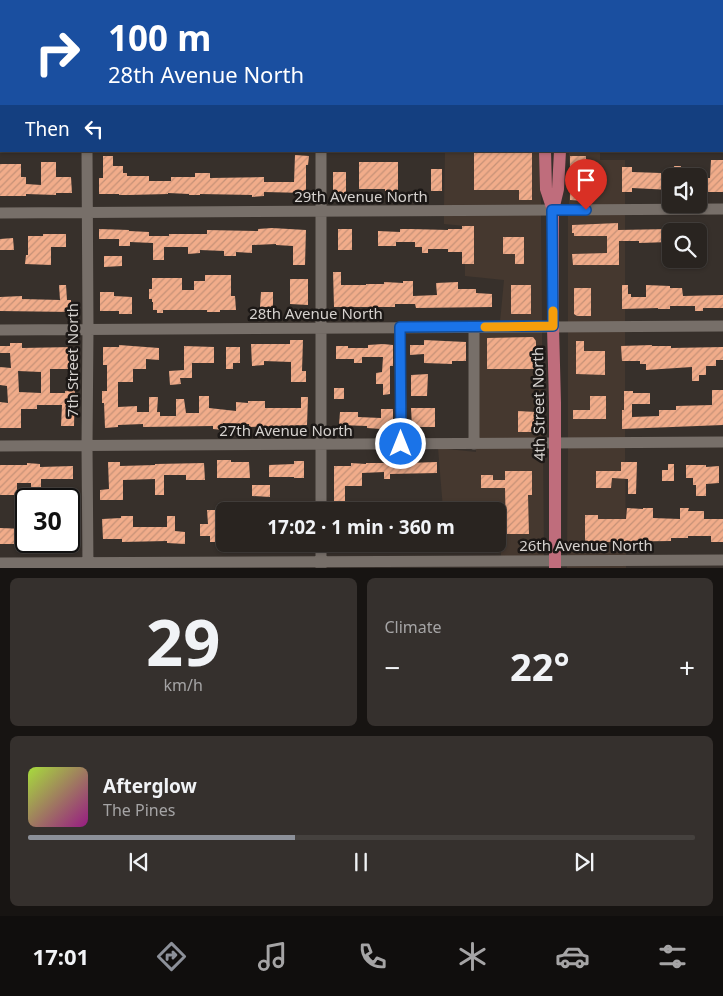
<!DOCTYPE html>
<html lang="en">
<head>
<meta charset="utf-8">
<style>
	:root { --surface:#292420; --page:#35302d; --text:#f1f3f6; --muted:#a5a4a5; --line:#45413e; --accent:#8c9099 }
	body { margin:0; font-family:"Noto Sans",sans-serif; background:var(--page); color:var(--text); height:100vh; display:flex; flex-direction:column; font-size:19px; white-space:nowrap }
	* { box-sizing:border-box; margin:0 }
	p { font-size:16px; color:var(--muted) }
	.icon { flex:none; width:28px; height:28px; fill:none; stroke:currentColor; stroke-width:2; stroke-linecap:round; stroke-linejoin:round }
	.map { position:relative; height:568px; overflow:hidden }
	.side { display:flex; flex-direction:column; gap:10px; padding:10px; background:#171412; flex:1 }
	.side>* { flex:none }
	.hud { position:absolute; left:0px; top:0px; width:724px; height:152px; box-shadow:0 1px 4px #0004,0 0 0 1px var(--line); background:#1a4fa0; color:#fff; overflow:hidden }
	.controls { position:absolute; left:662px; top:168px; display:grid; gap:10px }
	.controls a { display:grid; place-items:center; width:45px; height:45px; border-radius:8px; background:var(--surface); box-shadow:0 1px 4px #0004,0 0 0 1px var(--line); font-size:25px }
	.speed { position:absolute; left:15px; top:488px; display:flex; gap:10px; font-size:25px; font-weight:700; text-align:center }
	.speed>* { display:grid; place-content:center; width:65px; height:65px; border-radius:50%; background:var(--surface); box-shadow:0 1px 4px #0004,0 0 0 1px var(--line); line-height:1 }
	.speed .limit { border:2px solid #111; border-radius:8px; background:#fff; color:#111 }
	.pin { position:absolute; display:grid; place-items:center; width:42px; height:42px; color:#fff; margin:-51px -21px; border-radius:50% 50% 50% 0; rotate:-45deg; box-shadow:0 0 5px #0007 }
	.pin .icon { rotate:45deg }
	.me { position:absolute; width:55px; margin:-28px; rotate:0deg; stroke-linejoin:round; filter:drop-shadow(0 0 4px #0008) }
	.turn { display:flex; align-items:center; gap:18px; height:105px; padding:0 25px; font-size:22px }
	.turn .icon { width:65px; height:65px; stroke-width:2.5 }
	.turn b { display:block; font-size:35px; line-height:42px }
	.then { display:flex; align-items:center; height:48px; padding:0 25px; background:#0003; gap:10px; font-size:19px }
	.big { font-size:38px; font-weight:700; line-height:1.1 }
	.side .widget { flex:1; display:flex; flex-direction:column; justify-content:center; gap:8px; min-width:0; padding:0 18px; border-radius:8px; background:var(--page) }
	.side .dial { align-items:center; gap:0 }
	.dial b { font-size:65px; line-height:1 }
	.song { display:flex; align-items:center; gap:15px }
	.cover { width:60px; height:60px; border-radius:8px; background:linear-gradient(135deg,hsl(80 70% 55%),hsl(310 70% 35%)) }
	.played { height:5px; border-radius:2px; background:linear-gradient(90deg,var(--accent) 40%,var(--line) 40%) }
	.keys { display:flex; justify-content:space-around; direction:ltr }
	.heat { display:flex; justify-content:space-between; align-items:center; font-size:28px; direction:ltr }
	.side .tiles { flex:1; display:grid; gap:10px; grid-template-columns:1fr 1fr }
	.widget:last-child { grid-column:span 2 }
	.trip { position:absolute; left:216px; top:502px; width:290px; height:50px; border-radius:8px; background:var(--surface); box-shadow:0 1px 4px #0004,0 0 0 1px var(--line); font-weight:700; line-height:50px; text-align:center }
	.dock { display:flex; height:80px; justify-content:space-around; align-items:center; background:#100e0d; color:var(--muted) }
	.dock .icon { width:35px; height:35px }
	.dock .current { color:var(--accent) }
	.dock b { font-size:22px; color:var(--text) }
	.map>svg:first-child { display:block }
	.built { fill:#45382f }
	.building { fill:url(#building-hatch); fill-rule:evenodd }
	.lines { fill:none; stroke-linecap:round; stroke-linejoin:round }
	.minor { stroke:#776f69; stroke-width:11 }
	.major { stroke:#bf6d7c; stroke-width:12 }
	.route-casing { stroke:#114b97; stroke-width:12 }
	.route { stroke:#1a73e8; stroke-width:9 }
	.slow { stroke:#f59e0b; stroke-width:9 }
	.labels { text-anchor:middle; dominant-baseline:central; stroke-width:5; stroke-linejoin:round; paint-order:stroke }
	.street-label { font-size:15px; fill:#d5d1ce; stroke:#1c1816 }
</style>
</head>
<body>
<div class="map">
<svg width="723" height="569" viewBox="0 0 723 569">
	<defs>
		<pattern id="building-hatch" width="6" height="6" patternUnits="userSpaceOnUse" patternTransform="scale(1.25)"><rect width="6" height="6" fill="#f1ac8a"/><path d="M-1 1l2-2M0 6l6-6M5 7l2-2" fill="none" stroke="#c59177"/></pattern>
	</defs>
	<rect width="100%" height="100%" fill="#37302b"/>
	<path class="built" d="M445,151H540L541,205L444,206Z
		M569,151H600V160H625V205H569Z
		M541,214L542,322H500L504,280L465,276V226L444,224V215Z
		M568,214H625V322H568Z
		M478,331H542L543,439H478Z
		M568,331H625V438L568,439Z
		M625,447L626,556H567L568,448Z
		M438,448L476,452V448H543L544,556H501L500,513H498V511L443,509Z
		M567,565H626V568H567Z"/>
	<path class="building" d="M474,151H532V200H519V190H474Z
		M295,155L309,156L308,165H306V193L264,192V196L252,197V195L200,194V195H189V194L168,193V194L129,195H119V194H99V178H103V156H113V166H123V173H127V176H149V181H171V177H195V173H210V178L264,177V182H294Z
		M570,156H586V167H591V178H586V201L570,200Z
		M711,160H723V192H699V178H710Z
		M41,162H56V177H71L72,193H56V195L26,194V196H0V164H21V177H26V184L41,185Z
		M359,162H398V192L385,191V189H359Z
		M674,166H681V176H674Z
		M622,167H632V172L661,173V177L671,176V190L632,188V192H622Z
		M431,169H442V191H431Z
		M333,172H346V194H333Z
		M618,223V230L670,229V242L639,243V241H619V265H573L572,254L607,253V236H574V233H572V225Z
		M462,226H474V264H462V252H448V249H428V253H422V247H415V242H396V246H378V231L400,232V229H411L448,230V229H462Z
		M272,228L306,230L305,265H293V246L276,245V244L252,245V253L236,252V256H224V251L200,250V253L188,254V247H164V260H153V243L130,242V246H119V239H99V229L129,230V231L149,232V236H169V234H207V230L258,231V229Z
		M338,229H352V250H338Z
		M699,230H705L706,260H699Z
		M43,234H66V247H51V265L25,264L26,255H28V236H43Z
		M503,237H524V264H515V254H503Z
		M13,238L14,250H0V239Z
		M104,256H122V266L104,267Z
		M333,272H341V285H366V284H384V282L403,283V281H413V296L437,295L436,283L458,282V289H476V293L492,294V307L416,308L415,304H395V307H334Z
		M205,275H231V296H235L236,310H220V312H207V310H163V313H157V310H153V302H152V299H149V289H152V278H182V290H194V281H205Z
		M290,279H308V305L290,304Z
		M59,285H66L67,300H71V312L0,311V297L22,296V299L60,300Z
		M511,285H531V314H511Z
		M622,285H628V294H631V297H646V285L670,286V288H682L683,296L723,295V308H703V311H695V306H670V309H658V308L622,309Z
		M574,288H591V316H577L574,314Z
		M100,292H114V296L132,297V314H119V311H100Z
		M261,292H273V307H260Z
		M533,337L536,341V369H487V338Z
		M290,340H303L302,371H306V382H291V362L264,361V365L252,366L251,344H290Z
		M424,340L466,342V361H452V364L424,363V354L410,355V345H424Z
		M576,341H584V351H605V375L576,374Z
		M10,343H22V348L72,347V369H50V393H65V391L75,390L74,426H61L62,405H37V409H21V428H0V402L8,403L7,386L0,385V367L11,368L10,353H0V346H10ZM18,371L41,372V393L19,392Z
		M383,344L393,345V366H390V394L383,395V384H376V373L382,372L383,357H362V363H354V359H336V346H348V348H368V345Z
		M119,345L159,348V360L146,359V369H133V382H118V407L137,406V412H149V397H158L157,412H160V416H176V399H184L186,413H199V396H209V408L236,411V402L248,403V401H265V408H301V397H308L307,425L249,427V424L223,423V430L213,429V426L143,427V424L118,425V427L105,428L104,403H102V391H107V365H103V347H119Z
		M652,345V346H671V348L723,347V360H716V366H706V375H699V381H692V367L646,370V364H640V361H622L621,346Z
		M184,346L214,347V363H192V378H180L181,384L170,385L169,371L184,370Z
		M226,347H240V363H233V369H226Z
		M428,374L427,396H411V375Z
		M334,388H344V399H334Z
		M712,390H723V425L622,429V410H624V391H633V393H650V404H632V417L659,416V410H676V406L712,405Z
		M590,396H606V419H573V410H590Z
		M411,408H435V427H412Z
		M381,409H393V431H381V429L367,428V426L339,425L340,412H358V417L381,418Z
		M518,411L536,412V430L534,432H518Z
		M217,460H231V462H249L250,478H217Z
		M294,461H304V478H294V477H269V465L294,464Z
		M108,462H120V466L155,465V464L204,463L205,480H186V475H164V495H155V479L123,480V500H100V490L109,489Z
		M437,462V473L390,474V479H384V472L362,473V486H345V511H334V466H351V463L366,464V463H407Z
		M621,462H637L636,494H628V479L612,478L611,488H596V471H621Z
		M27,463L40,464V467L73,466V479H41V492L31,491V483H17V495H0V465H27Z
		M668,464H674V481H662V470H668Z
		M686,465H706V467L719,466V483L706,484V496H696V485H693V478H686Z
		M505,471H532V495H528L529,534H506L505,488H481V475H493V480H505Z
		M252,485H270V497L252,496Z
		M627,508L643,509V508H653V518L680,519V508H689L688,511H704V519H723V542H711V536H688V538H671V541L598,542V549H585V515H598V519H626Z
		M207,510H220V524H225V542H210V536H200V524H208Z
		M121,516H133V527H167V516H175V531L185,532V544L167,543V541L122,542V539H103L102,519L121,518Z
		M0,528L26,529V544H0Z"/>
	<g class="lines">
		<path class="minor" d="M11,0V1
			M90,0V1
			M318,0V1
			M721,0V1
			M722,92H723
			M0,96H1
			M87,151L88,329L87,446L88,569
			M0,213L723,209
			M400,327L401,444
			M474,327V444
			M0,330L723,326
			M0,446L723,442
			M321,511V151
			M0,563L723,560
			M321,569V544"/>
		<path class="major" d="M544,0V1
			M560,0V1
			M545,151L546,189L553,210V327L555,403V569
			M553,210L558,189L560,151"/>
	</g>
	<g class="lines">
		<defs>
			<path id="route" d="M401,444L400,327L553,326L552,210H586"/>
		</defs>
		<use href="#route" class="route-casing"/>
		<use href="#route" class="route"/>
		<path class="slow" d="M485,327L553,326V311"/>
	</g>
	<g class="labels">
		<g class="street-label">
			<text x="361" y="196">29th Avenue North</text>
			<text x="316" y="313">28th Avenue North</text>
			<text transform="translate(72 360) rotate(-90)">7th Street North</text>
			<text transform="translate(538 404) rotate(-91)">4th Street North</text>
			<text x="286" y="430">27th Avenue North</text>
			<text x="586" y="545">26th Avenue North</text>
		</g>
	</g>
</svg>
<div class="controls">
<a><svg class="icon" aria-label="sound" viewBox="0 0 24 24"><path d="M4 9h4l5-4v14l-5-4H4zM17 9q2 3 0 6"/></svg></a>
<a><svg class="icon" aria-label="search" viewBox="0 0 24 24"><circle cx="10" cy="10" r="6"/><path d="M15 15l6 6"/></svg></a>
</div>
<div class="speed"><div class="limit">30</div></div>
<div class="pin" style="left:586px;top:210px;background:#d93025"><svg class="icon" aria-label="arrive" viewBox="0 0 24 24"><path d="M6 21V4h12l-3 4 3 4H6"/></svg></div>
<svg class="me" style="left:401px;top:444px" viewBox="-20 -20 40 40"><circle r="17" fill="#1a73e8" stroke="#fff" stroke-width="3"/><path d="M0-11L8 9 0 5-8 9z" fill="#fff"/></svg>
<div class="trip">17:02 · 1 min · 360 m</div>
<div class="hud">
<div class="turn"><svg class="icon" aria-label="right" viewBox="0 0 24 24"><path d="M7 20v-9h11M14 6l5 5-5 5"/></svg><div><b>100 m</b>28th Avenue North</div></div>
<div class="then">Then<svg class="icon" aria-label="left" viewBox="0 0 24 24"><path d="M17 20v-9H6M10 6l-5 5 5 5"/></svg></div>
</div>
</div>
<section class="side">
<div class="tiles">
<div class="widget dial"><b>29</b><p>km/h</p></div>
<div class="widget"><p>Climate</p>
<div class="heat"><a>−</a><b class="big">22°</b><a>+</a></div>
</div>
<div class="widget">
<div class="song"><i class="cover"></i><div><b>Afterglow</b><p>The Pines</p></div></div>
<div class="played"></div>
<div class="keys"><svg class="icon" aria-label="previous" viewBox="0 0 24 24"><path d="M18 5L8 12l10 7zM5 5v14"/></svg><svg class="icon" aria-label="pause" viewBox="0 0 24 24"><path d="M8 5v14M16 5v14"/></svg><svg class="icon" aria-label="next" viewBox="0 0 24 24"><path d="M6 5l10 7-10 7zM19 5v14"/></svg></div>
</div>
</div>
</section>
<nav class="dock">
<b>17:01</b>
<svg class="icon current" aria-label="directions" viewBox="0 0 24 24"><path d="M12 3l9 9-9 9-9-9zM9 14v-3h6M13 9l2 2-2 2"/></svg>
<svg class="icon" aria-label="music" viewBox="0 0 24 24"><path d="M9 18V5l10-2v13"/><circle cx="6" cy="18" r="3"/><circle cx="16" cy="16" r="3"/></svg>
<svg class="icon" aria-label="phone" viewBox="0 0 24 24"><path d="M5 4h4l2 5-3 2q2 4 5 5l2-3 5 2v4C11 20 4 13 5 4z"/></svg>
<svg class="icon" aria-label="climate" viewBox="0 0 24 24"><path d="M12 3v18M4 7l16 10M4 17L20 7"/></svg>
<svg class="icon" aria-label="car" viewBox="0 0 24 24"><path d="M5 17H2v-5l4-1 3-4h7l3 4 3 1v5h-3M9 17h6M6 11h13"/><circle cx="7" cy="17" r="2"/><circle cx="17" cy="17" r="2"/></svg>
<svg class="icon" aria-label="filters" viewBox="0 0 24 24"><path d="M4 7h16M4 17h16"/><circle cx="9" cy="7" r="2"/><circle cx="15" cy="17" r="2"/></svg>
</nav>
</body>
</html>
